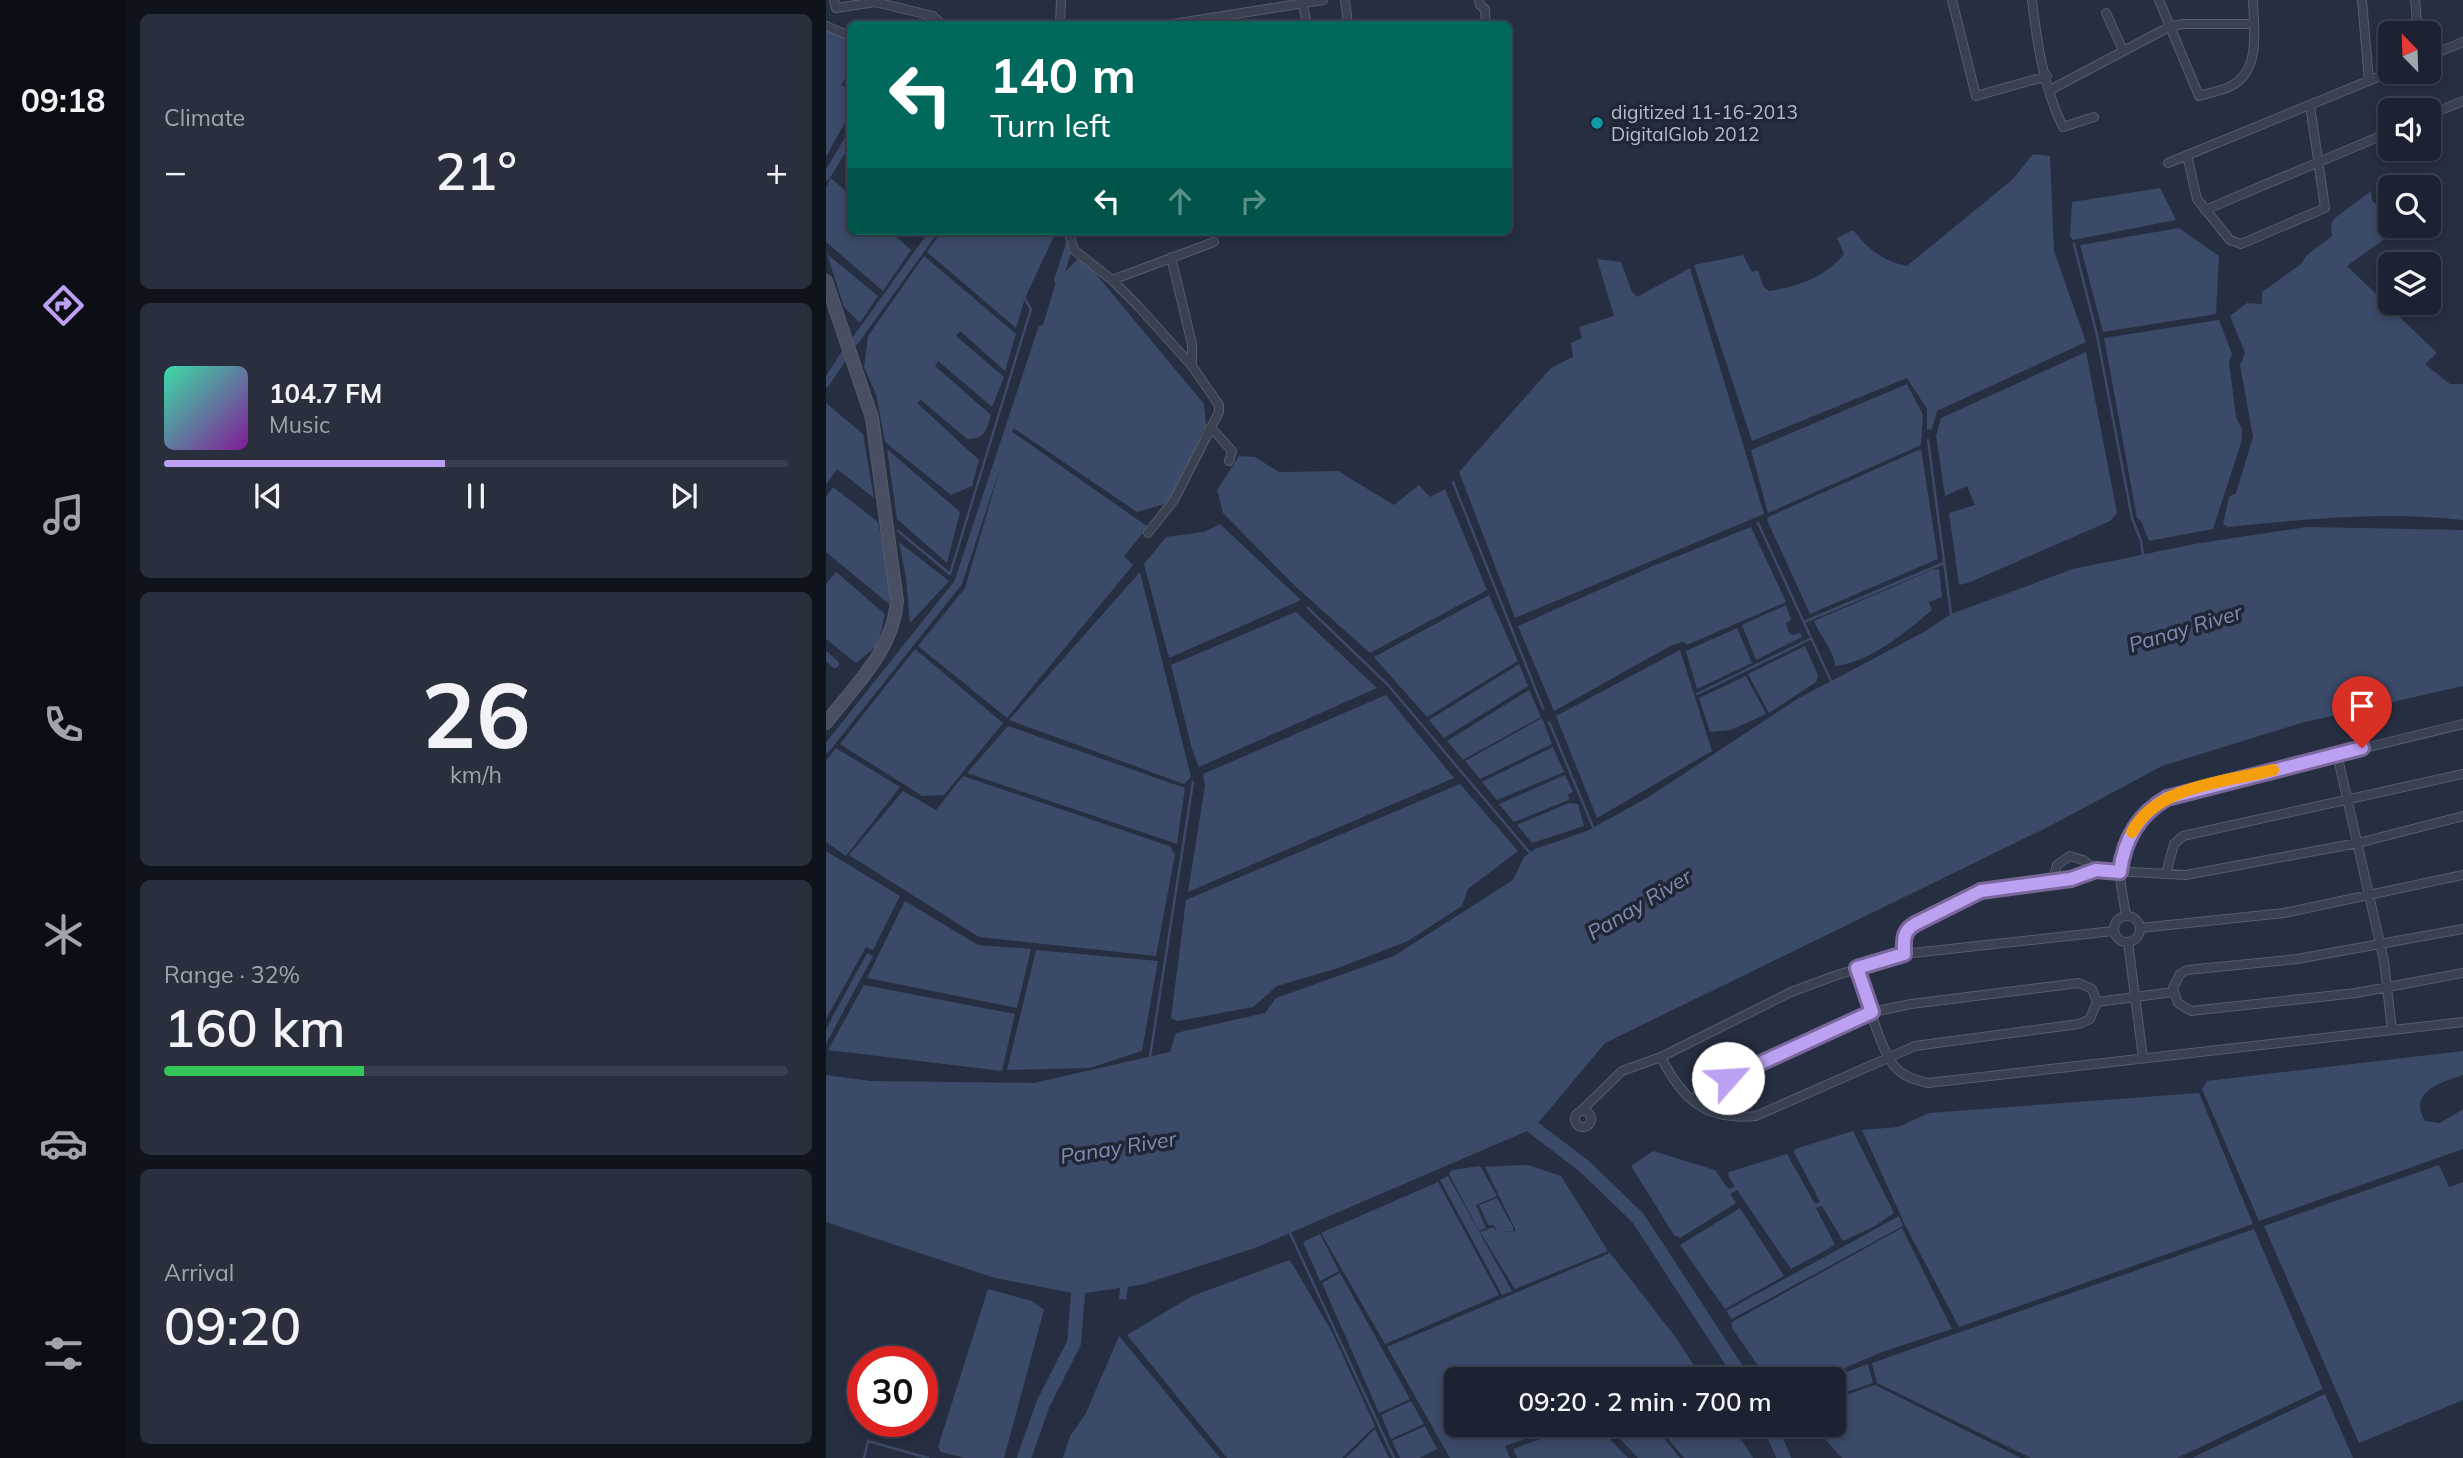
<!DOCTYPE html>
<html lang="en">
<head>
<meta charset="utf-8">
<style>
	:root { --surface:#1c2231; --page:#292f3d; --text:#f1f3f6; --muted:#a0a4ab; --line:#3a3f4d; --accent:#bca0f2 }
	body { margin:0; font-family:Mulish,sans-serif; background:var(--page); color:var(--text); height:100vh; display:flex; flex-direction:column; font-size:26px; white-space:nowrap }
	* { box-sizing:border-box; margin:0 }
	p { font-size:23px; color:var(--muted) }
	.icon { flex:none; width:38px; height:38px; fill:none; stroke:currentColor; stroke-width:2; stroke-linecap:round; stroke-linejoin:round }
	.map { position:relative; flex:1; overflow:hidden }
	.details { display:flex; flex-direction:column; gap:14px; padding:14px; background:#0f131b; width:700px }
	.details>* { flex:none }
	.hud { position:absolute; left:21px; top:21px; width:665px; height:214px; border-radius:10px; box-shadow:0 4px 10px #0003,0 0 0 2px var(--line); background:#00695c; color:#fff; overflow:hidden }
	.needle { width:46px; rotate:337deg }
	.controls { position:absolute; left:1552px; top:21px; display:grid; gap:14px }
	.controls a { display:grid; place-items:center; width:63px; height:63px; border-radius:10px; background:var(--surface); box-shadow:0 4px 10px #0003,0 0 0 2px var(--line); font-size:35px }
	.speed { position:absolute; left:21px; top:1346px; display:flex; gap:14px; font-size:35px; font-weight:700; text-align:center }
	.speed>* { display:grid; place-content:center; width:91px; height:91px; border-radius:50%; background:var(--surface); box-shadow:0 4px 10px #0003,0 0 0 2px var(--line); line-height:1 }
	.speed .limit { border:10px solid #d22; background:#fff; color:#111 }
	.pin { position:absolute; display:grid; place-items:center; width:60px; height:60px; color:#fff; margin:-72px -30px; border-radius:50% 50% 50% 0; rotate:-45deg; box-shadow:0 0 7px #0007 }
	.pin .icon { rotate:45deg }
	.me { position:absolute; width:77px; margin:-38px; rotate:64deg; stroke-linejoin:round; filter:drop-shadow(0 0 5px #0008) }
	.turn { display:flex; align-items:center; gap:24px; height:147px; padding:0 28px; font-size:32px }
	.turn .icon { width:91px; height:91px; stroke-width:2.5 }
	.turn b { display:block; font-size:49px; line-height:60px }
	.lanes { display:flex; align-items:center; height:66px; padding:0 28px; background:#0003; justify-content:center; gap:35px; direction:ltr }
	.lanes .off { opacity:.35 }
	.big { font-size:52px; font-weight:600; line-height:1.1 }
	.details .widget { flex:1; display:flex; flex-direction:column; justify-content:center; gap:10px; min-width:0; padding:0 24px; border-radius:10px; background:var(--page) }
	.details .dial { align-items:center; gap:0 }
	.dial b { font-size:91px; line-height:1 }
	.song { display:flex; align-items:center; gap:21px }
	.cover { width:84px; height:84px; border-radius:10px; background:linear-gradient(135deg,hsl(160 70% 55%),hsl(290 70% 35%)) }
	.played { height:7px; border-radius:4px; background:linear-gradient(90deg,var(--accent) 45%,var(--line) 45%) }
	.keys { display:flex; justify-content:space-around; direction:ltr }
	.heat { display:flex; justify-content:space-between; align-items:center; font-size:38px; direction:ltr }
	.charge { height:10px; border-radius:5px; background:linear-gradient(90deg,#34c759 32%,var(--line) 0) }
	.trip { position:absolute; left:618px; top:1367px; width:402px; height:70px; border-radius:10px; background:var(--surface); box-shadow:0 4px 10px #0003,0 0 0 2px var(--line); font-weight:600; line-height:70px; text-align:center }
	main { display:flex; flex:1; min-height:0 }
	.tab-bar { display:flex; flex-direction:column; width:126px; justify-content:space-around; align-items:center; background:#0b0e14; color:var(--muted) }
	.tab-bar .icon { width:49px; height:49px }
	.tab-bar .selected { color:var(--accent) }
	.tab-bar b { font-size:32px; color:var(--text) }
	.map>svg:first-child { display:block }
	.water { fill:#3b4a69 }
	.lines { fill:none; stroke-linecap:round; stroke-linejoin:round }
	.stream { stroke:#3b4a69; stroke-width:2.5 }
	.canal { stroke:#3b4a69; stroke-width:8 }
	.river { stroke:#3b4a69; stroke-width:14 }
	.minor-casing { stroke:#555c6b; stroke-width:10 }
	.secondary-casing { stroke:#555c6b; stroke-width:14 }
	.minor { stroke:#3a4150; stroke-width:8 }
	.secondary { stroke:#484f63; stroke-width:12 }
	.route-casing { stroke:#7a689d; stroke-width:18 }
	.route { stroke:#bca0f2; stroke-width:12 }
	.slow { stroke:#f59e0b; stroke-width:12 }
	.culture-dot { fill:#0f9aa8; stroke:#1f2636; stroke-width:2.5 }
	.labels { text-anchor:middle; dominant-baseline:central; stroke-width:7; stroke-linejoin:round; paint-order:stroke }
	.poi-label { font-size:19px; fill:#b7bccb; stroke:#1f2636; text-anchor:start }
	.water-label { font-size:21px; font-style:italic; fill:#7e8eb2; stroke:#1f2636 }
</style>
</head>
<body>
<main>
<nav class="tab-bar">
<b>09:18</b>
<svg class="icon selected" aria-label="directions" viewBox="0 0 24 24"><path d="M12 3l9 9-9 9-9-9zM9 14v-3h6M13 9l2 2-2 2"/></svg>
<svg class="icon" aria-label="music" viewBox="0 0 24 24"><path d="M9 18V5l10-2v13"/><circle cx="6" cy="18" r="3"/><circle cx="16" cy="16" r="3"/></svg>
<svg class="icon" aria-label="phone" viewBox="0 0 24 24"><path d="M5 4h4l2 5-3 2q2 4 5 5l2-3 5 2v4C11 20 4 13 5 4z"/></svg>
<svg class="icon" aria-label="climate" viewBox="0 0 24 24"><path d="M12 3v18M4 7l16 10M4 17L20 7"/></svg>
<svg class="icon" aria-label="car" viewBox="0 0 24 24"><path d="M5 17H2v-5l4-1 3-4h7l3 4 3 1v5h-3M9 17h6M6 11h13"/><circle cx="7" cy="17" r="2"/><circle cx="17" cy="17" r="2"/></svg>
<svg class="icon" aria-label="filters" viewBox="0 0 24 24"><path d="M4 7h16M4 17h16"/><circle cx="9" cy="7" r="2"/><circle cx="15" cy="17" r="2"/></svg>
</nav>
<section class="details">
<div class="widget"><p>Climate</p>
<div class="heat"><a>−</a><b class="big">21°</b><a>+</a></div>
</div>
<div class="widget">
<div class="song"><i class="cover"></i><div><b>104.7 FM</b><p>Music</p></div></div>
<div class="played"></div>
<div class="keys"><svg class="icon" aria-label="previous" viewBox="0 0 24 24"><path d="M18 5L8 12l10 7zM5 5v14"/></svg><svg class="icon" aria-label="pause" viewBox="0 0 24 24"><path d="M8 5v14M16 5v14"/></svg><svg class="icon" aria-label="next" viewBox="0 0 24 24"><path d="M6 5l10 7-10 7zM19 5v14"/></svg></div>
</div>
<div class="widget dial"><b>26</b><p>km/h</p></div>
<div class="widget"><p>Range · 32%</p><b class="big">160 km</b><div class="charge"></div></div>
<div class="widget"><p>Arrival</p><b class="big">09:20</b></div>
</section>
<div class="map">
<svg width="1637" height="1458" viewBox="0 0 1637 1458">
	<rect width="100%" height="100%" fill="#262e41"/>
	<path class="water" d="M0,24L24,39V70L15,85L24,90V113L0,157Z
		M1207,154L1224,156L1228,251L1260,342L1111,411L1106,429L1101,430V409L1081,378L926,441L868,265L917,255L926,272L932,270L937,286L943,291C972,287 999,277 1018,254L1011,238L1027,230C1042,249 1057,261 1081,266L1187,179Z
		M5,178L24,195V231H64L85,250L57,291L0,242V187Z
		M1334,188L1350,220L1247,240L1244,236L1246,202Z
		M1545,191L1546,200L1571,230L1521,266L1611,353L1599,364L1624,384H1637V520C1559,511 1480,519 1402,527L1397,524L1403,497L1410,493L1427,437L1414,365L1419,353L1404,316L1421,303L1436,304V292L1475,264L1481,255L1506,236L1505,224L1509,218Z
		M1353,228L1393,256L1390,314L1277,332L1254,245Z
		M116,231H227L229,234L199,298L190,328L101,252Z
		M1,254L52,296L34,323L18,307Z
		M98,256L190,334L179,371L134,331L130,336L178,377L166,407L112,361L109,366L165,415C160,431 159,439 141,439L95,400L91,403L153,460L146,486L125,495L59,442L50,394L38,367L42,336Z
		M255,256L378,404L380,424L346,502L311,512L186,427L233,272H239Z
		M771,259L795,262L806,292L811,297L864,268L938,514L689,618L633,472L725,368L747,357L745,343L756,338L753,327L788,316Z
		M1393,320L1406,354L1403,362L1410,417L1416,429V440L1387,529L1323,541L1315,521L1311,518L1278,338Z
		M1260,352L1291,513L1284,521L1142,583L1133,585L1123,513L1149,505L1141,486L1119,496L1110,436L1115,418Z
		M1081,384L1097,415L1095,445L942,513L925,450Z
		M0,403L37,434L48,498L11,469L0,485Z
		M185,431L322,527L298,556L307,565L181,718L92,646L139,588Z
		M61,449L134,512L121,563L71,519Z
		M1095,449L1112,559L984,614L941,520L942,517Z
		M413,456L429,457L453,472L512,471L568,505L593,485L604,497L619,489L661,590L544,653L469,586L397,513L391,490Z
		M7,487L52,522L65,583L63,604L0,552V497Z
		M394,524L475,600L343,658L318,564L340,537L378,532Z
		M925,527L960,602L861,645L857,642L846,645L728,711L692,626L827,566Z
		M1481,527L1637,530V686L1475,723L1336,766L1224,826L779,1043L708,1128L429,1248L318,1284L302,1287L300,1300L293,1299L294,1288L252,1294L169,1278L0,1222V1075L45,1081L208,1083L344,1052L350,1033L439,1013L450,998L568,956L687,880L698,857L709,849L761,831L821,798L973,698L1098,632L1125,614L1247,569L1368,544Z
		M73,542L123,581L84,623L80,578Z
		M1113,569L1116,597L1103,602L1106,610C1080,632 1043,663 1009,666C1008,650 994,636 988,621L1106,570Z
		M10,572L59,614L52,645L30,663L0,639V584Z
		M314,572L365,777L358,784L183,720Z
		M663,595L692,661L601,717L548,657Z
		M960,605L965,620L960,623L962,631L966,635L974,633L976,637L930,660L916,625Z
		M470,612L551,688L373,767L366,749L345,665Z
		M911,628L926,663L871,689L860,651Z
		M979,646L992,675L990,682L943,713L922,674Z
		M89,649L177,723L118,795L96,796L14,744Z
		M854,650L886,751L771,818L730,716Z
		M693,664L702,686L618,738L603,720Z
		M920,676L940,714L905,730L884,732L873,698Z
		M703,690L715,717L637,760L621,741Z
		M560,695L628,778L362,892L379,786L377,774Z
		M716,718L726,744L654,779L639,761Z
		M182,726L359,788L351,844L141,773Z
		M727,747L738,772L671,800L656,782Z
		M10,748L74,787L20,856L0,842V761Z
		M739,775L747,792L742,794L743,800L688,822L673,804Z
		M137,776L346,847V851L349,854L330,956L153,937L23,855L77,791L110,810Z
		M634,784L692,851L642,889L636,906L582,941L512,968L451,986L427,1007L352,1021L345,1018L360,900Z
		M743,803L752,804L758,826L706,843L691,825Z
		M0,851L74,896L47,950L40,947L0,1019Z
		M79,901L152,945L205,949L191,1008L41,978Z
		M210,950L332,961L316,1051L264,1068L181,1070Z
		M41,953L47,956L0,1044V1029Z
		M38,985L189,1014L176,1071L2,1050Z
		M1637,1051V1075C1616,1082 1581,1092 1599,1121L1614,1123L1637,1109V1149L1433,1221L1376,1089L1381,1081Z
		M1373,1093L1427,1224L1133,1327L1079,1225L1036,1130L1072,1127L1103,1113Z
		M1027,1131L1068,1213L1049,1226L1017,1241L996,1206L990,1208L1009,1245L965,1269L911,1190L904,1194L910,1203L854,1238L848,1235L805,1166L827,1151L889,1170L902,1189L909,1187L902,1175L903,1172L961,1154L989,1204L994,1202L968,1152L969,1149Z
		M702,1165L735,1176L782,1251L689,1289L654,1232L667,1227L671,1232L668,1225H662L653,1205L671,1198L687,1227V1231L678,1232L690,1231L659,1167Z
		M1613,1165L1623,1187L1637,1182V1400L1533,1443L1438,1226Z
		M654,1166L671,1196L650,1205L660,1228L653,1231L623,1174L626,1170Z
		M622,1176L686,1291L676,1295L614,1180Z
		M612,1182L673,1295L559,1344L495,1233Z
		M914,1208L958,1276L899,1309L854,1245Z
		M1073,1216L1077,1226L906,1319L900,1311Z
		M1076,1228L1126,1329L1056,1352L993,1379H941L906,1328V1322Z
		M1428,1229L1497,1389L1351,1458H1205L1051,1383L1046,1363Z
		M494,1234L513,1271L494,1281L477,1242Z
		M784,1253L851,1339L875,1377L630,1379V1424L740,1425L679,1446L684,1458H624L561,1347Z
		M464,1260L506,1332L549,1426L516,1458H401L301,1335L366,1296Z
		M514,1273L584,1399L553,1413L496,1283Z
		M162,1289L206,1301L218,1310L178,1458H139L115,1452L112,1447Z
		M293,1336L394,1458H237L244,1436L259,1415Z
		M1042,1364L1047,1383L1008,1396V1379H1002Z
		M1049,1385L1195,1458H1016L986,1425L1008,1424V1399Z
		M1499,1394L1527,1458H1366Z
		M585,1401L598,1424L565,1439L555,1415Z
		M755,1424L770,1425L802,1458H691L687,1449Z
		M781,1425H827L854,1458H812Z
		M831,1425H906L927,1458H858Z
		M599,1426L611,1449L593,1458H574L566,1441Z
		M549,1429L563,1458H520Z"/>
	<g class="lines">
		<path class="stream" d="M1248,244L1271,335L1306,518L1315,541L1317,556
			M1102,440L1125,614
			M627,482L717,708
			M932,523L1005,681
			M72,531L124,574L205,309L199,299
			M482,608L562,685L704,853
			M978,622L1118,563
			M871,694L984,639
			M723,722L767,827
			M324,1057L367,782
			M464,1233L568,1458
			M38,1458L42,1441L102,1458"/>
		<path class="canal" d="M0,177L24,137
			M232,280L244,244
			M29,341L108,231
			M0,383L19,354
			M0,656L9,664
			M0,749L132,583L216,329"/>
		<path class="river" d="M708,1128L758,1166L812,1218L917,1379
			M943,1424L958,1458
			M198,1458L217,1404L248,1343L252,1294"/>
		<defs>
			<path id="minor" d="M8,0L10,8L49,2L107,16L115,24
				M476,0L481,24
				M519,0L522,24
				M653,0L654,5L659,9L660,24
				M1126,0L1150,96L1221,76
				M1206,0C1211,43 1218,89 1237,127L1268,117
				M1333,0L1373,96C1383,93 1395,91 1405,86C1435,71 1428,29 1427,0
				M1536,0L1543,81
				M1589,0L1592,33
				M1280,13L1297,50
				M234,24L235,0
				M347,24L497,0
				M0,26L24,36
				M1603,56L1637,42
				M1224,90L1343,27L1357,24H1428
				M1603,115L1637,101
				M1361,155L1371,199L1404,240L1415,244L1499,208L1484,105
				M1342,163L1564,72
				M1379,210L1564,132
				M242,231L248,250L286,280L312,306L366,366L393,405V412L348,500L322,533
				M345,257L366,344V366
				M286,280L388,242
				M383,429L390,433L406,451L403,461
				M1511,754L1558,961L1566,1030
				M1340,874L1348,844L1357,836L1637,774
				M1227,880L1231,865L1244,856L1257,860L1270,870
				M1300,915C1298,901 1294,886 1294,871C1294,834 1321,805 1354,793L1637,724
				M1288 929a13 13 0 1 1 26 0a13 13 0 1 1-26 0Z
				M1314,928L1458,913L1637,875
				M1637,929L1471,959L1361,970L1354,974L1347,988L1352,1003L1365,1011L1530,993L1637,973
				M1302,942L1317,1058
				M1078,954V935L1081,929L1144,896L1166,889L1246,879L1270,870L1360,875L1532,843L1637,816
				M1031,968C1040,993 1054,1054 1072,1070C1081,1078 1091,1080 1102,1083L1637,1022
				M1271,1002L1347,992
				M835,1057C856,1099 879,1121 930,1116L1089,1046L1253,1024L1264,1019L1271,1002L1266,989L1253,983L1085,1004L1046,1012L942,1059L865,1099
				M756,1110L796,1071L835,1057L965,992L1008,976L1078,954L1287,931
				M749 1119a8 8 0 1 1 16 0a8 8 0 1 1-16 0Z"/>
			<path id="secondary" d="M0,281L46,418L71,601C67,651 29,685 0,723"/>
		</defs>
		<use href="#minor" class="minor-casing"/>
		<use href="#secondary" class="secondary-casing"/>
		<use href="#minor" class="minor"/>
		<use href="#secondary" class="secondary"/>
	</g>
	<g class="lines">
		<defs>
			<path id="route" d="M902,1078L1046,1012L1031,968L1078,954C1078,940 1076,932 1089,924L1155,891L1245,879L1270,870L1294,872C1298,839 1313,814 1341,798L1536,748"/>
		</defs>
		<use href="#route" class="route-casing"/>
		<use href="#route" class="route"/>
		<path class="slow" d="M1306,832C1331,785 1400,782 1447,770"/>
	</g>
	<circle class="culture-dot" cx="771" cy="123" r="7"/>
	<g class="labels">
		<g class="poi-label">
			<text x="785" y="112">digitized 11-16-2013<tspan x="785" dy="22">DigitalGlob 2012</tspan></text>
		</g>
		<g class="water-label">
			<text transform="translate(1359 628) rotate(-17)">Panay River</text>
			<text transform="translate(813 904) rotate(-31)">Panay River</text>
			<text transform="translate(292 1147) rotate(-9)">Panay River</text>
		</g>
	</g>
</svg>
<div class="controls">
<a><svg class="needle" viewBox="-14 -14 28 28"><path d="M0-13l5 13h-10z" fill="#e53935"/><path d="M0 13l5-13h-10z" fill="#a0a4ab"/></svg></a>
<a><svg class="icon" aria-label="sound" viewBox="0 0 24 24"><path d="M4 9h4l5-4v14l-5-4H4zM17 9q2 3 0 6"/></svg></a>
<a><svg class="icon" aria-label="search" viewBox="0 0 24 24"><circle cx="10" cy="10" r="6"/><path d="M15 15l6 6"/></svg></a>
<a><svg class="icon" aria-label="layers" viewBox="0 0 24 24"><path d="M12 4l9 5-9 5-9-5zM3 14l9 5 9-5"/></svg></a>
</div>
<div class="speed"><div class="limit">30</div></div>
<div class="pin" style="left:1536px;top:748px;background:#d93025"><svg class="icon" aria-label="arrive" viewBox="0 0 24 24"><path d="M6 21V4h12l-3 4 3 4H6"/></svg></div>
<svg class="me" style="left:902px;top:1078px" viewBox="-20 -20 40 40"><circle r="19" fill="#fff"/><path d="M0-13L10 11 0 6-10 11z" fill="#bca0f2"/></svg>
<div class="trip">09:20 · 2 min · 700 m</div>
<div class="hud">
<div class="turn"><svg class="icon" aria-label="left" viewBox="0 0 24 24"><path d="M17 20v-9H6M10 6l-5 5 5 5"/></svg><div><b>140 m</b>Turn left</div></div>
<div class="lanes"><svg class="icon" aria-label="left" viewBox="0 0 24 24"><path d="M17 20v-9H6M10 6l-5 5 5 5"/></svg><svg class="icon off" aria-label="ahead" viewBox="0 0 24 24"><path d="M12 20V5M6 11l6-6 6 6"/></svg><svg class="icon off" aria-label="right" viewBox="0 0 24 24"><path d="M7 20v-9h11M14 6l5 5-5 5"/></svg></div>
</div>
</div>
</main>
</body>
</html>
